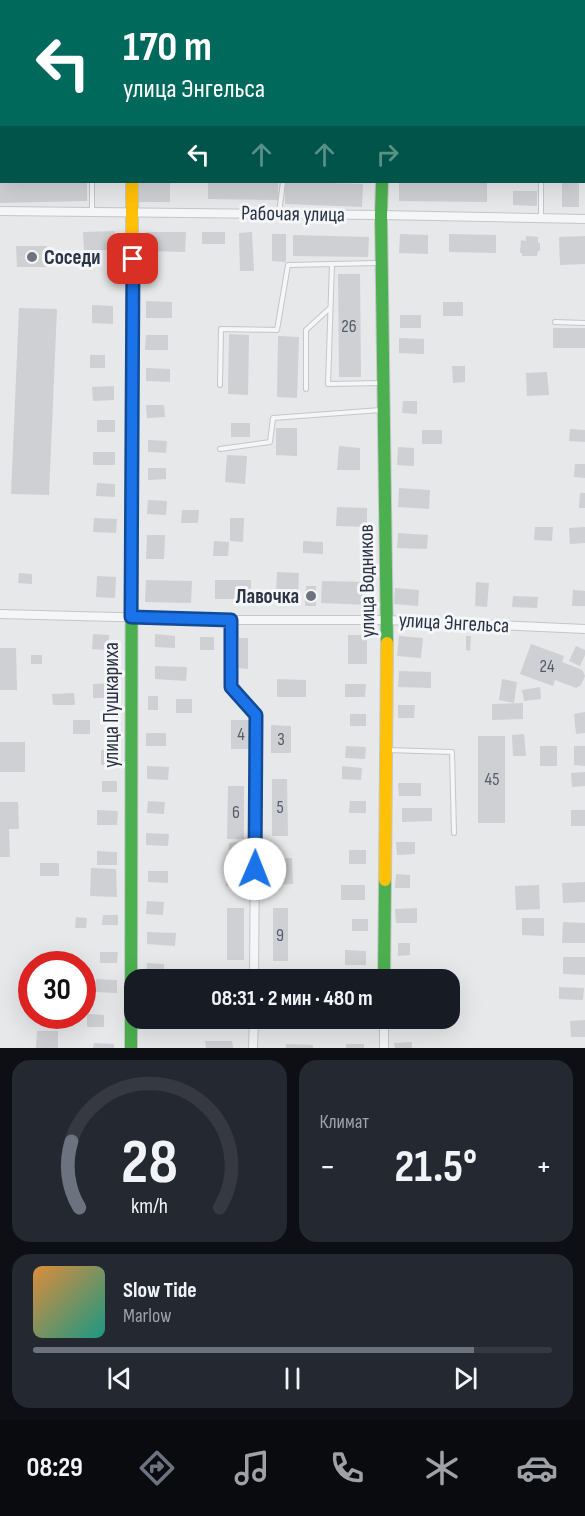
<!DOCTYPE html>
<html lang="ru">
<head>
<meta charset="utf-8">
<style>
	:root { --surface:#171b24; --page:#242831; --text:#f1f3f6; --muted:#9ea1a6; --line:#363941; --accent:#6c737f }
	body { margin:0; font-family:"Sofia Sans Condensed",sans-serif; background:var(--page); color:var(--text); height:100vh; display:flex; flex-direction:column; font-size:22px; white-space:nowrap }
	* { box-sizing:border-box; margin:0 }
	p { font-size:20px; color:var(--muted) }
	.icon { flex:none; width:33px; height:33px; fill:none; stroke:currentColor; stroke-width:2; stroke-linecap:round; stroke-linejoin:round }
	.map { position:relative; height:1048px; overflow:hidden }
	.details { display:flex; flex-direction:column; gap:12px; padding:12px; background:#0d0f14; flex:1 }
	.details>* { flex:none }
	.top-card { position:absolute; left:0px; top:0px; width:585px; height:183px; box-shadow:0 6px 24px #0002; background:#00695c; color:#fff; overflow:hidden }
	.speed { position:absolute; left:18px; top:951px; display:flex; gap:12px; font-size:30px; font-weight:700; text-align:center }
	.speed>* { display:grid; place-content:center; width:78px; height:78px; border-radius:50%; background:var(--surface); box-shadow:0 6px 24px #0002; line-height:1 }
	.speed .limit { border:9px solid #d22; background:#fff; color:#111 }
	.pin { position:absolute; display:grid; place-items:center; width:51px; height:51px; color:#fff; margin:-26px; border-radius:12px; box-shadow:0 3px 9px #0006 }
	.me { position:absolute; width:66px; margin:-33px; rotate:1deg; stroke-linejoin:round; filter:drop-shadow(0 0 4px #0008) }
	.turn { display:flex; align-items:center; gap:21px; height:126px; padding:0 24px; font-size:27px }
	.turn .icon { width:78px; height:78px; stroke-width:2.5 }
	.turn b { display:block; font-size:42px; line-height:51px }
	.lanes { display:flex; align-items:center; height:57px; padding:0 24px; background:#0003; justify-content:center; gap:30px; direction:ltr }
	.lanes .off { opacity:.35 }
	.big { font-size:45px; font-weight:700; line-height:1.1 }
	.details .widget { flex:1; display:flex; flex-direction:column; justify-content:center; gap:9px; min-width:0; padding:0 21px; border-radius:18px; background:var(--page) }
	.details .dial { align-items:center; gap:0 }
	.dial svg { height:156px; overflow:visible; fill:none; stroke:var(--line); stroke-width:7; stroke-linecap:round; text-anchor:middle }
	.dial text { fill:var(--text); stroke:none }
	.song { display:flex; align-items:center; gap:18px }
	.cover { width:72px; height:72px; border-radius:9px; background:linear-gradient(135deg,hsl(30 70% 55%),hsl(170 70% 35%)) }
	.played { height:6px; border-radius:3px; background:linear-gradient(90deg,var(--accent) 85%,var(--line) 85%) }
	.keys { display:flex; justify-content:space-around; direction:ltr }
	.heat { display:flex; justify-content:space-between; align-items:center; font-size:33px; direction:ltr }
	.details .tiles { flex:1; display:grid; gap:12px; grid-template-columns:1fr 1fr }
	.widget:last-child { grid-column:span 2 }
	.trip { position:absolute; left:124px; top:969px; width:336px; height:60px; border-radius:18px; background:var(--surface); box-shadow:0 6px 24px #0002; font-weight:700; line-height:60px; text-align:center }
	.menu { display:flex; height:96px; justify-content:space-around; align-items:center; background:#090b0e; color:var(--muted) }
	.menu .icon { width:42px; height:42px }
	.menu .on { color:var(--accent) }
	.menu b { font-size:27px; color:var(--text) }
	.map>svg:first-child { display:block }
	.building { fill:#ced0d3 }
	.lines { fill:none; stroke-linecap:round; stroke-linejoin:round }
	.lane-casing { stroke:#c4c6c8; stroke-width:6 }
	.street-casing { stroke:#c4c6c8; stroke-width:10 }
	.fast-casing { stroke:#c4c6c8; stroke-width:14 }
	.slow-casing { stroke:#c4c6c8; stroke-width:14 }
	.lane { stroke:#f5f6f7; stroke-width:4 }
	.street { stroke:#f5f6f7; stroke-width:8 }
	.fast { stroke:#4caf50; stroke-width:12 }
	.slow { stroke:#ffc107; stroke-width:12 }
	.route-casing { stroke:#114b97; stroke-width:15 }
	.route { stroke:#1a73e8; stroke-width:10 }
	.poi-dot { fill:#6c737f; stroke:#f4f6f9; stroke-width:2 }
	.labels { text-anchor:middle; dominant-baseline:central; stroke-width:6; stroke-linejoin:round; paint-order:stroke }
	.number-label { font-size:18px; fill:#545c69 }
	.street-label { font-size:21px; fill:#2b3445; stroke:#f4f6f9 }
	.poi-label { font-size:21px; font-weight:bold; fill:#2b3445; stroke:#f4f6f9; text-anchor:start }
</style>
</head>
<body>
<div class="map">
<svg width="585" height="1048" viewBox="0 0 585 1048">
	<rect width="100%" height="100%" fill="#e6e8ea"/>
	<path class="building" d="M42,182H87V201L0,203V183Z
		M139,182H170V202H139Z
		M208,182H278V200L208,199Z
		M285,182L363,184L362,207L285,204Z
		M399,182H487V202L399,201Z
		M562,182H579V207H562Z
		M513,191H537V206L513,205Z
		M115,231V250H84L83,232Z
		M146,232H186L185,252L146,251Z
		M202,232H225V244H202Z
		M252,232L254,271H240L239,233Z
		M272,234H286V262L272,261Z
		M400,234L428,235V254L399,253Z
		M449,234L496,235V253L449,252Z
		M293,235L369,237L368,257L293,256Z
		M526,236L538,237V243H540V251H538L537,256H522V253H520L521,240L526,241Z
		M585,236V264L560,265L559,237Z
		M16,246H47V267H17Z
		M338,274H360L361,377H339Z
		M146,301L172,302V318H146Z
		M443,302H463V316H443Z
		M92,305L113,306V324L92,323Z
		M19,308L57,309L49,495L11,494Z
		M400,315H421V328H400Z
		M553,328H585V348H553Z
		M229,334L249,335L248,395L228,394Z
		M146,335H168V350H145Z
		M278,336L299,337L297,398L277,397Z
		M399,338L424,339V354L399,353Z
		M90,355H105V368H90Z
		M452,366H465V382L453,383Z
		M146,368L170,369V382L146,381Z
		M547,372L549,395L527,396L526,373Z
		M114,386V400L93,401L92,387Z
		M403,401H417V414L402,413Z
		M146,405H164L165,417L147,418Z
		M97,420H115V432H97Z
		M231,423H250V437H231Z
		M276,428H297V456L276,455Z
		M570,429L585,430V442L569,441Z
		M422,430H442V444H422Z
		M148,440L167,441L166,453L148,452Z
		M339,446L360,448V470H337Z
		M398,447L414,448V466L397,465Z
		M93,452H115V465H93Z
		M227,455L247,456L245,484L225,482Z
		M575,464H585V478L574,477Z
		M148,468H166V479L148,480Z
		M97,483L115,484V497L96,496Z
		M399,488L430,490L429,509L398,507Z
		M580,493H585V508H579Z
		M148,500L167,501L166,515L147,514Z
		M337,507L367,508V527L336,526Z
		M182,510H199L198,523H181Z
		M94,518L117,519L116,533L93,532Z
		M230,518H244L243,542L230,541Z
		M535,527H553L552,541L534,540Z
		M585,527V543L570,544L569,528Z
		M398,533L428,535L427,549L397,548Z
		M147,535H165L164,559H146Z
		M214,541L229,542L228,556H213Z
		M303,541L323,542V554L303,553Z
		M277,572L299,573L298,594L276,592Z
		M19,573L32,574V584L18,583Z
		M97,576L116,577L115,598L96,597Z
		M146,580L192,581L191,603L145,602Z
		M215,580H251V599H215Z
		M322,581L368,582V605L321,603Z
		M476,582L489,583L487,607L475,606Z
		M306,586H316V606H305Z
		M395,588L419,590L418,606L394,604Z
		M573,590L585,591V606H572Z
		M513,596L538,597L537,608L512,607Z
		M93,634L109,635L108,650L92,649Z
		M155,634L175,636V648L155,647Z
		M348,635H367V664H348Z
		M399,636L423,638L421,658L397,656Z
		M466,636H471L470,651L466,650Z
		M200,637H214V650H200Z
		M239,638H248V669L239,668Z
		M531,644L564,656L562,662L580,669L583,671L585,676L581,685L576,688L555,680L553,686L520,674Z
		M576,646L585,650V655L580,666L569,661Z
		M0,648H16L17,690H0Z
		M31,655H42V664H31Z
		M155,666L187,667L186,681L155,679Z
		M399,671L431,672V688L398,687Z
		M277,679L306,680V697H277Z
		M502,679L517,682L514,703L499,700Z
		M110,683V698H93V684Z
		M345,684H366L365,697H345Z
		M540,687L541,699L524,701L522,690Z
		M74,693L75,705H53L52,694Z
		M148,696H158V710H148Z
		M176,699H192V713H176Z
		M523,703V719L492,720V704Z
		M398,705H415L414,718H398Z
		M585,712V733L576,734L574,714Z
		M350,714H366V726H350Z
		M73,720H90V734H73Z
		M231,720H250V749H231Z
		M271,725L291,726V753H271Z
		M146,733H166V746H146Z
		M524,734L526,756H513L512,735Z
		M478,736H505V823H478Z
		M0,742H25V772H0Z
		M346,746L366,747L365,759L345,758Z
		M540,746H557V766H540Z
		M574,746H585V766L574,765Z
		M101,750H116V765H101Z
		M147,766L169,767L168,780L147,779Z
		M342,766L362,768L361,780L342,779Z
		M585,772V786L572,787L571,773Z
		M272,779H287L288,836H272Z
		M102,781H117V792H102Z
		M398,783H421V796H399Z
		M228,786H244V839H227Z
		M148,801L165,802L164,814L147,813Z
		M350,801H366V813H349Z
		M0,802H18L19,829H9L10,857H0Z
		M402,808H432V821L402,822Z
		M97,810L118,811L117,825H97Z
		M571,810H585V826H571Z
		M146,833L169,834L168,846L146,845Z
		M244,841L245,849L229,850V843Z
		M396,842H415V854L397,855Z
		M349,850H366V864H349Z
		M97,851L117,852V865H97Z
		M292,858L293,884L273,885V859Z
		M243,860V886H226V861Z
		M40,863H59V876H40Z
		M91,868L116,869L117,897L90,896Z
		M148,871H168V883L148,882Z
		M396,874L410,875V888H395Z
		M585,882V902L563,903L562,883Z
		M341,885H365V900H341Z
		M539,885L540,909L516,910L515,886Z
		M147,901L164,902L163,915L146,914Z
		M227,908H244V960H227Z
		M273,908H288V961H273Z
		M417,908V923H396L395,909Z
		M103,915H118V925H102Z
		M76,917L87,918L86,928H75Z
		M522,918H544V936L522,935Z
		M352,919H368V931H352Z
		M563,922L585,923V943H562Z
		M147,932L176,933L175,946L147,944Z
		M398,943H410V955L398,956Z
		M345,950L366,951V965H345Z
		M100,952H118L117,963H100Z
		M563,957H585V975L563,974Z
		M147,963L164,964V977H146Z
		M96,979L117,980V993L96,992Z
		M559,987L584,988L583,1000L559,999Z
		M87,1014L104,1015V1027H87Z
		M585,1020V1037H571L570,1021Z
		M37,1031H58V1048H36Z
		M205,1041H232L233,1048H206Z
		M412,1042V1048H395L394,1043Z
		M94,1043L114,1044V1048H93Z
		M286,1044L313,1045V1048H286Z
		M346,1044H364V1048H346Z"/>
	<g class="lines">
		<defs>
			<path id="lane" d="M43,0V2
				M463,2V0
				M0,52V61H2
				M0,113H2
				M0,166H2
				M92,210V182
				M279,213L283,182
				M541,217V182
				M378,263L332,264L328,384L383,383
				M555,322L585,323
				M220,385L221,329L277,330L288,265L332,264
				M306,389V330L330,308
				M220,449L270,442L273,418L381,410
				M387,750L452,752L454,833"/>
			<path id="street" d="M129,0V2
				M386,2V0
				M0,211L381,215L585,219
				M0,614L231,620H387L585,629
				M231,620V687L256,715L254,980
				M253,1048L254,1018
				M384,1048V1018"/>
			<path id="fast" d="M382,182L381,215L387,643
				M384,980L385,880
				M131,1048L132,310"/>
			<path id="slow" d="M132,310V182
				M385,880L387,643"/>
		</defs>
		<use href="#lane" class="lane-casing"/>
		<use href="#street" class="street-casing"/>
		<use href="#fast" class="fast-casing"/>
		<use href="#slow" class="slow-casing"/>
		<use href="#lane" class="lane"/>
		<use href="#street" class="street"/>
		<use href="#fast" class="fast"/>
		<use href="#slow" class="slow"/>
	</g>
	<g class="lines">
		<defs>
			<path id="route" d="M133,259L131,617L231,620V687L256,715L255,869"/>
		</defs>
		<use href="#route" class="route-casing"/>
		<use href="#route" class="route"/>
	</g>
	<g class="poi-dot">
		<circle cx="32" cy="257" r="6"/>
		<circle cx="311" cy="596" r="6"/>
	</g>
	<g class="labels">
		<g class="number-label">
			<text x="349" y="326">26</text>
			<text x="547" y="666">24</text>
			<text x="241" y="734">4</text>
			<text x="281" y="739">3</text>
			<text x="492" y="779">45</text>
			<text x="280" y="807">5</text>
			<text x="236" y="812">6</text>
			<text x="280" y="935">9</text>
		</g>
		<g class="street-label">
			<text transform="translate(293 214) rotate(1)">Рабочая улица</text>
			<text transform="translate(367 581) rotate(-91)">улица Водников</text>
			<text transform="translate(454 623) rotate(3)">улица Энгельса</text>
			<text transform="translate(111 705) rotate(-90)">улица Пушкариха</text>
		</g>
		<g class="poi-label">
			<text x="44" y="257">Соседи</text>
			<text x="299" y="596" text-anchor="end">Лавочка</text>
		</g>
	</g>
</svg>
<div class="speed"><div class="limit">30</div></div>
<div class="pin" style="left:133px;top:259px;background:#d93025"><svg class="icon" aria-label="arrive" viewBox="0 0 24 24"><path d="M6 21V4h12l-3 4 3 4H6"/></svg></div>
<svg class="me" style="left:255px;top:869px" viewBox="-20 -20 40 40"><circle r="19" fill="#fff"/><path d="M0-13L10 11 0 6-10 11z" fill="#1a73e8"/></svg>
<div class="trip">08:31 · 2 мин · 480 m</div>
<div class="top-card">
<div class="turn"><svg class="icon" aria-label="left" viewBox="0 0 24 24"><path d="M17 20v-9H6M10 6l-5 5 5 5"/></svg><div><b>170 m</b>улица Энгельса</div></div>
<div class="lanes"><svg class="icon" aria-label="left" viewBox="0 0 24 24"><path d="M17 20v-9H6M10 6l-5 5 5 5"/></svg><svg class="icon off" aria-label="ahead" viewBox="0 0 24 24"><path d="M12 20V5M6 11l6-6 6 6"/></svg><svg class="icon off" aria-label="ahead" viewBox="0 0 24 24"><path d="M12 20V5M6 11l6-6 6 6"/></svg><svg class="icon off" aria-label="right" viewBox="0 0 24 24"><path d="M7 20v-9h11M14 6l5 5-5 5"/></svg></div>
</div>
</div>
<section class="details">
<div class="tiles">
<div class="widget dial"><svg viewBox="0 0 100 80">
<path d="M14 69A42 42 0 1 1 86 69"/>
<path d="M14 69A42 42 0 0 1 10 35" stroke="#6c737f"/>
<text x="50" y="56" font-size="32" font-weight="700">28</text>
<text x="50" y="72" font-size="11">km/h</text>
</svg></div>
<div class="widget"><p>Климат</p>
<div class="heat"><a>−</a><b class="big">21.5°</b><a>+</a></div>
</div>
<div class="widget">
<div class="song"><i class="cover"></i><div><b>Slow Tide</b><p>Marlow</p></div></div>
<div class="played"></div>
<div class="keys"><svg class="icon" aria-label="previous" viewBox="0 0 24 24"><path d="M18 5L8 12l10 7zM5 5v14"/></svg><svg class="icon" aria-label="pause" viewBox="0 0 24 24"><path d="M8 5v14M16 5v14"/></svg><svg class="icon" aria-label="next" viewBox="0 0 24 24"><path d="M6 5l10 7-10 7zM19 5v14"/></svg></div>
</div>
</div>
</section>
<nav class="menu">
<b>08:29</b>
<svg class="icon on" aria-label="directions" viewBox="0 0 24 24"><path d="M12 3l9 9-9 9-9-9zM9 14v-3h6M13 9l2 2-2 2"/></svg>
<svg class="icon" aria-label="music" viewBox="0 0 24 24"><path d="M9 18V5l10-2v13"/><circle cx="6" cy="18" r="3"/><circle cx="16" cy="16" r="3"/></svg>
<svg class="icon" aria-label="phone" viewBox="0 0 24 24"><path d="M5 4h4l2 5-3 2q2 4 5 5l2-3 5 2v4C11 20 4 13 5 4z"/></svg>
<svg class="icon" aria-label="climate" viewBox="0 0 24 24"><path d="M12 3v18M4 7l16 10M4 17L20 7"/></svg>
<svg class="icon" aria-label="car" viewBox="0 0 24 24"><path d="M5 17H2v-5l4-1 3-4h7l3 4 3 1v5h-3M9 17h6M6 11h13"/><circle cx="7" cy="17" r="2"/><circle cx="17" cy="17" r="2"/></svg>
</nav>
</body>
</html>
